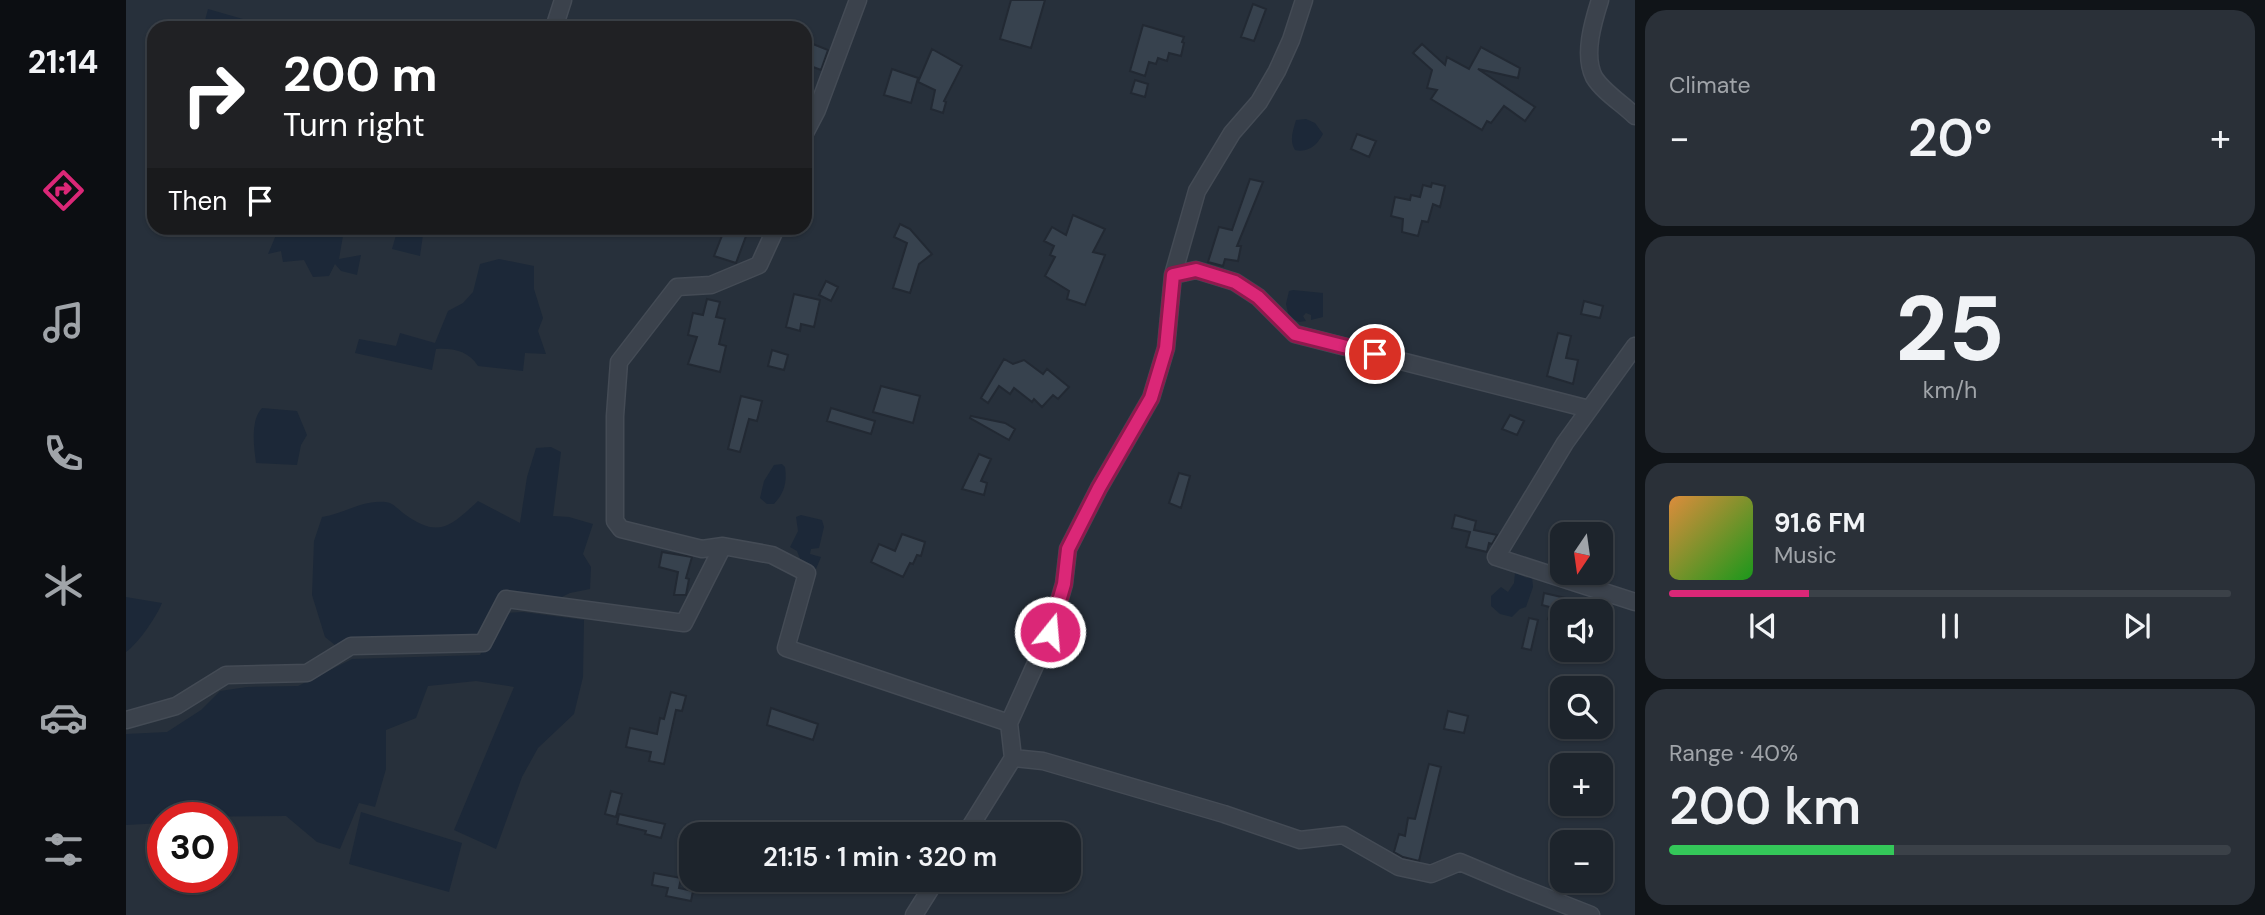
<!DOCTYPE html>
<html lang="en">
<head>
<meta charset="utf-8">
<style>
	:root { --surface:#1d242c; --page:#2a3038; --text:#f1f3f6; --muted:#a0a4a9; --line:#3b4148; --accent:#db2777 }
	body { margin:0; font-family:"DM Sans",sans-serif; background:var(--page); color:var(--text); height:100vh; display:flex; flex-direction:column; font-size:26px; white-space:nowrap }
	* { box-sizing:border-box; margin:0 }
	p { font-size:23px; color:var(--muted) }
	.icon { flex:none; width:38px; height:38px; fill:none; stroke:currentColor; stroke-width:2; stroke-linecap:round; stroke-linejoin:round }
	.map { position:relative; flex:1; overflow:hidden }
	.sheet { display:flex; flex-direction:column; gap:10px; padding:10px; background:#101418; width:630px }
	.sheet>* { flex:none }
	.top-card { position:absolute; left:21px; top:21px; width:665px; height:214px; border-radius:21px; box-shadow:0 2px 5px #0004,0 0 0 2px var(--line); background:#202124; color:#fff; overflow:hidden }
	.needle { width:46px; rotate:193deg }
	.controls { position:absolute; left:1424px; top:522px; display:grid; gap:14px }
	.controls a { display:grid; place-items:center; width:63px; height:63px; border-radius:14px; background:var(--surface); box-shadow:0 2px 5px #0004,0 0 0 2px var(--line); font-size:35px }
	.speed { position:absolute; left:21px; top:802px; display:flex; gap:14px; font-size:35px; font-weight:700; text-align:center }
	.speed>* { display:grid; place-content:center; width:91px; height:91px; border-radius:50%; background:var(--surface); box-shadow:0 2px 5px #0004,0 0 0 2px var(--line); line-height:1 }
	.speed .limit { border:10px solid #d22; background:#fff; color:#111 }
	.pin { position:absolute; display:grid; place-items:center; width:60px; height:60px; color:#fff; margin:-30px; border:4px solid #fff; border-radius:50%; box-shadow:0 2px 7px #0007 }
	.me { position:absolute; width:77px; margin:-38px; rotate:17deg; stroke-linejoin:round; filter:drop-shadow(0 0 5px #0008) }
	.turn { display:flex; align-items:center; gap:24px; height:147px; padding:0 21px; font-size:32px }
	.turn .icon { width:91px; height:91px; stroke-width:2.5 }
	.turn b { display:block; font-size:49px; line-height:60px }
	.then { display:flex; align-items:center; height:66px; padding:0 21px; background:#0003; gap:14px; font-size:26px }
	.big { font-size:52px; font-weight:600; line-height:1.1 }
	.sheet .card { flex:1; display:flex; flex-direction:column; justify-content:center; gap:10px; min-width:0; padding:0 24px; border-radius:21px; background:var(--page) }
	.sheet .dial { align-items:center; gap:0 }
	.dial b { font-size:91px; line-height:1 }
	.song { display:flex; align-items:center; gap:21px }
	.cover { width:84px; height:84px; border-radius:10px; background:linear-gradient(135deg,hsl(30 70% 55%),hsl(120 70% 35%)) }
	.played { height:7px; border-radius:4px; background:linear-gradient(90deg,var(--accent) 25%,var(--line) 25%) }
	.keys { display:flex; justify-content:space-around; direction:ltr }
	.heat { display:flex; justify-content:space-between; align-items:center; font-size:38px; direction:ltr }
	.charge { height:10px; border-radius:5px; background:linear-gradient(90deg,#34c759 40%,var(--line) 0) }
	.trip { position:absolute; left:553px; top:822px; width:402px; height:70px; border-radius:21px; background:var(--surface); box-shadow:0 2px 5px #0004,0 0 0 2px var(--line); font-weight:600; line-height:70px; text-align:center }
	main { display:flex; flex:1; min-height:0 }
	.tabs { display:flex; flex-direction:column; width:126px; justify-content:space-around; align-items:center; background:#0c0e12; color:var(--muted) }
	.tabs .icon { width:49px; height:49px }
	.tabs .on { color:var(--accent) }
	.tabs b { font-size:32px; color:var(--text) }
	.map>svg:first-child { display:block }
	.water { fill:#1c2838 }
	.building { fill:#37424e; stroke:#222933; stroke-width:2 }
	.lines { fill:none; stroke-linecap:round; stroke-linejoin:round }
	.minor-casing { stroke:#444b55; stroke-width:19 }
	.minor { stroke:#3b424c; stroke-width:16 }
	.route-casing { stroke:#8e194d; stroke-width:18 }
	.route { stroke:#db2777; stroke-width:12 }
</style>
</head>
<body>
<main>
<nav class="tabs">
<b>21:14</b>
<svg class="icon on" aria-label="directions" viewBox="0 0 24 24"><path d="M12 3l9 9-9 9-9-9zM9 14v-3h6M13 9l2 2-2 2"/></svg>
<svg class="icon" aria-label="music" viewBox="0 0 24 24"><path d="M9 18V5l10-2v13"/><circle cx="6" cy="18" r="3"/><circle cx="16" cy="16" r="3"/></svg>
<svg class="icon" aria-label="phone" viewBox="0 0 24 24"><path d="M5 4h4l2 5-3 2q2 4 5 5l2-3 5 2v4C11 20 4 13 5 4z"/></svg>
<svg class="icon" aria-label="climate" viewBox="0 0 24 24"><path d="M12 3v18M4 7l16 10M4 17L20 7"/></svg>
<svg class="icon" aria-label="car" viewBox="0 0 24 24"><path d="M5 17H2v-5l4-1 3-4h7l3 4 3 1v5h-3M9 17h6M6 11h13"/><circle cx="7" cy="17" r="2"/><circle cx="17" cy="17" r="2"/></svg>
<svg class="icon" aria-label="filters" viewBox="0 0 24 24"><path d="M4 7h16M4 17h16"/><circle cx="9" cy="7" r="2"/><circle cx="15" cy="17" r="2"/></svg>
</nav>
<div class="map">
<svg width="1509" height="915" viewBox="0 0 1509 915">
	<rect width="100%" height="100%" fill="#27303b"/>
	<path class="water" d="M82,9L148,28H77Z
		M1180,119L1189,123L1197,134C1191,145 1183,153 1169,150C1163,140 1167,131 1170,120Z
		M153,228H209L218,230L213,259L235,255L231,275L215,271L209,264L203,276L187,277L178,260L157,262L155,251L142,254Z
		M272,228H298L294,256L266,249Z
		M373,259L408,266V289L417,318L412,331L420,354L399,353L397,371L352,366C342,351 328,348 310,349L306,370L229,353L233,339L270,346L274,333L309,343L322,311L337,303L347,292L354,264Z
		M1167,290L1197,293V317L1185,320V315L1180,313L1177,316L1180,321L1173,322L1163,317L1160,304L1163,291Z
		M136,408L171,411L181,435L175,445L171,465L130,463C128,447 124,421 136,408Z
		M425,447L435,452L427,516L443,517L467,524L457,554L465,567L464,589L444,593L422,604L375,600L345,643L214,649L199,637L186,595L188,541L196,517C217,514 236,500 259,502C266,502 272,509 277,513C312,539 324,527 352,501L394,523L401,477L410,448Z
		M656,464L659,467C661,482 659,492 648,504H641L634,498L638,481L648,465Z
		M675,515L696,520L698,527L693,548L685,549L684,554L695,557L690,569L676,564L671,551L664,547L672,531L670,517Z
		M1389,573L1401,578L1406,576L1407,587L1400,607L1394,609L1386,617L1374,614L1365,606V596L1375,587L1382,592L1388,583Z
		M0,597L36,603C31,616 12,644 0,652Z
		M397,612L458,620L457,677L448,714L412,748L396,777L370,849L328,830L388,687L350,681L302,686L290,718L260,730V769L249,807L233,803L214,849L191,842L160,816L37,817V823L0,825V734L41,732L75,710L94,691L121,687L172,686L226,659L354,655L377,613Z
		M235,812L336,843L323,892L223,864Z"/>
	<path class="building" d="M885,0H919L905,48L874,39Z
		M1127,4L1140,9L1128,41L1115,37Z
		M1017,25L1058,37L1056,42L1058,43L1055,56L1043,53L1041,61L1032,58L1030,64L1023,62L1019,76L1004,71Z
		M682,42L702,50L695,70L679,64V49Z
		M1296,44L1319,65L1321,57L1343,69L1355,47L1394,68L1392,78L1352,69L1409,107L1399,121L1378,106L1365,123L1361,121L1356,130L1305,99L1311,90L1301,88L1306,70L1287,53Z
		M806,49L836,66L818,101L820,102L817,113L805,109L809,90L792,82Z
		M766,69L792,78L785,103L758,95Z
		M1009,80L1022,84L1019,97L1005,93Z
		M1231,134L1250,141L1243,157L1225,149Z
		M1124,179L1137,182L1111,246H1115L1112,261L1099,259L1097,266L1082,262L1093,227L1106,230Z
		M1306,183L1319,186L1314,207L1307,204L1302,222L1296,221L1292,236L1276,232L1277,219L1265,216L1269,197L1284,200L1285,195L1294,197L1297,185L1305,187Z
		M947,215L979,229L967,252L979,255L959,305L941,299L943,291L919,276L929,257L924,255L928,246L918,241L926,227L940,235Z
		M774,224L784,229L806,254L793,264L784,293L767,288L781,243L768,237Z
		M599,228H623L610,263L588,256Z
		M700,281L712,287L705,301L693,295Z
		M668,294L694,300L688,327L675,324L674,331L660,327Z
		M581,299L594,302L590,317L599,319L593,344L600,346L594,372L562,364L571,337L562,335L567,313L577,315Z
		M1458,301L1477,306L1474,318L1455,314Z
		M1432,333L1445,336L1440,358L1452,360L1447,384L1421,376Z
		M646,350L662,355L658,370L642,366Z
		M878,359L887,364L898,360L917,374L921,369L943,387L932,399L927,395L916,407L908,399L906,402L888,388L884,394L873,386L862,403L855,398Z
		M755,386L794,396L787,423L747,412Z
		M615,396L636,401L631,421L623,419L614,452L602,449Z
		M705,408L749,421L745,434L701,421Z
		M1384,415L1398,421L1391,435L1376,429Z
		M845,416L879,423L889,429L883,440L844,418Z
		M853,454L865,459L855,481L861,483L858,495L836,489Z
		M1053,473L1064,476L1055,508L1043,503Z
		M1329,515L1350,521L1348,530L1371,535L1366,544L1363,543L1361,552L1340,547L1344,532L1326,528Z
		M776,534L799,542L795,556L791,555L787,564L784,563L777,577L745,562L753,544L769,551Z
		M536,552L566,557L560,578L563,579L560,595H548L552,572L533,567Z
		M1418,593L1444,599L1441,611H1437L1432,624L1422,619L1427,608L1416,605Z
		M1403,618L1412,620L1405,650L1396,648Z
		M545,692L560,696L556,711L550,710L538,764L523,761L525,752L500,747L504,728L531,734L534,718L538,719Z
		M645,708L692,724L687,740L641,725Z
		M1322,711L1342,716L1338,733L1318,729Z
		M1303,764L1315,767L1293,861L1277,857L1268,852L1273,834L1279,836L1282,818L1289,819Z
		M485,791L496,794L490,817L479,814Z
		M493,814L539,824L535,838L519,834L520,831L491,824Z
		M528,873L555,878L553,888L567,891L565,901L540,896L542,888L526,885Z"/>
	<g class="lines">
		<defs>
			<path id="minor" d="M1474,0C1467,22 1457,55 1468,77C1477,92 1497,104 1509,116
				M428,28L437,0
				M679,108L691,110L732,0
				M679,133L691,110
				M1047,275L1070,270L1109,282L1132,297L1169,334L1463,409
				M1509,346L1439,443L1370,557L1509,602
				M597,546L576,549L495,529L489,521V416L493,362L551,287L585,285L633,265L650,228
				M0,720L50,706L100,675L181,673L225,646L357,643L380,599L558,623L597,546L646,555L681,573L660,648L883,723L887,758L917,761L1098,814L1174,840L1217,835L1273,867L1305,874L1334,862L1386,884L1465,915
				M883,723L924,632L938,584L942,549L973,488L1025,398L1040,348L1047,275L1071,191L1106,133L1133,102L1151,71L1165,40L1178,0
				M839,835L887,758
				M788,915L810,880"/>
		</defs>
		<use href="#minor" class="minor-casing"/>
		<use href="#minor" class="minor"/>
	</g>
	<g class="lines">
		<defs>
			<path id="route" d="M924,632L938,584L942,549L973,488L1025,398L1040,348L1047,275L1070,270L1109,282L1132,297L1169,334L1249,354"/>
		</defs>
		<use href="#route" class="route-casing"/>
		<use href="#route" class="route"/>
	</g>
</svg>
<div class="controls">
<a><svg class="needle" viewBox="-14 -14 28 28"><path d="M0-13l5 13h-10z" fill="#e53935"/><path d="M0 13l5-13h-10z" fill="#a0a4a9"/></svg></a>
<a><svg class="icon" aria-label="sound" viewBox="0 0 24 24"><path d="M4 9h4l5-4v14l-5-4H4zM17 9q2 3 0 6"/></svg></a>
<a><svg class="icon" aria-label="search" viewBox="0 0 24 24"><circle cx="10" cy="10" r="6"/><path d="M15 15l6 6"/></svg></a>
<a>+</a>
<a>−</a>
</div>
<div class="speed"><div class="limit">30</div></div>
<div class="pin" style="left:1249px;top:354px;background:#d93025"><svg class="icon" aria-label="arrive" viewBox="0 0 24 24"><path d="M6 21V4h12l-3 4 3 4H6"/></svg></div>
<svg class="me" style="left:924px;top:632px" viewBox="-20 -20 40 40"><circle r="17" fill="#db2777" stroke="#fff" stroke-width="3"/><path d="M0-11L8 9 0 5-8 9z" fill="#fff"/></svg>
<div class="trip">21:15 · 1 min · 320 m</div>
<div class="top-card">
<div class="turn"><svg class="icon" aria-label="right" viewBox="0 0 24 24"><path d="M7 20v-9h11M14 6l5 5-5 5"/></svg><div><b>200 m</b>Turn right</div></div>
<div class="then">Then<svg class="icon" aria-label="arrive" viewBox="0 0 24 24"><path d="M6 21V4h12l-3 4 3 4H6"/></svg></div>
</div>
</div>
<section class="sheet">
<div class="card"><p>Climate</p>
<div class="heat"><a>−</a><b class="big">20°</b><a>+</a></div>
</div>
<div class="card dial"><b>25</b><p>km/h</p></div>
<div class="card">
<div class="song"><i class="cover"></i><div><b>91.6 FM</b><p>Music</p></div></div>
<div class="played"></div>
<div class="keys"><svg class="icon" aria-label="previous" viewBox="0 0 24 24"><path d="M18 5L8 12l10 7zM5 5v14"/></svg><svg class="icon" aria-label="pause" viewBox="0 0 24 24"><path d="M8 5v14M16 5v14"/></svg><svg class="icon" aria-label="next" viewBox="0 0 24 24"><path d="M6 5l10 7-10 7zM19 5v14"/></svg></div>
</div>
<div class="card"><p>Range · 40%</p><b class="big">200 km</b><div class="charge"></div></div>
</section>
</main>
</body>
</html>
